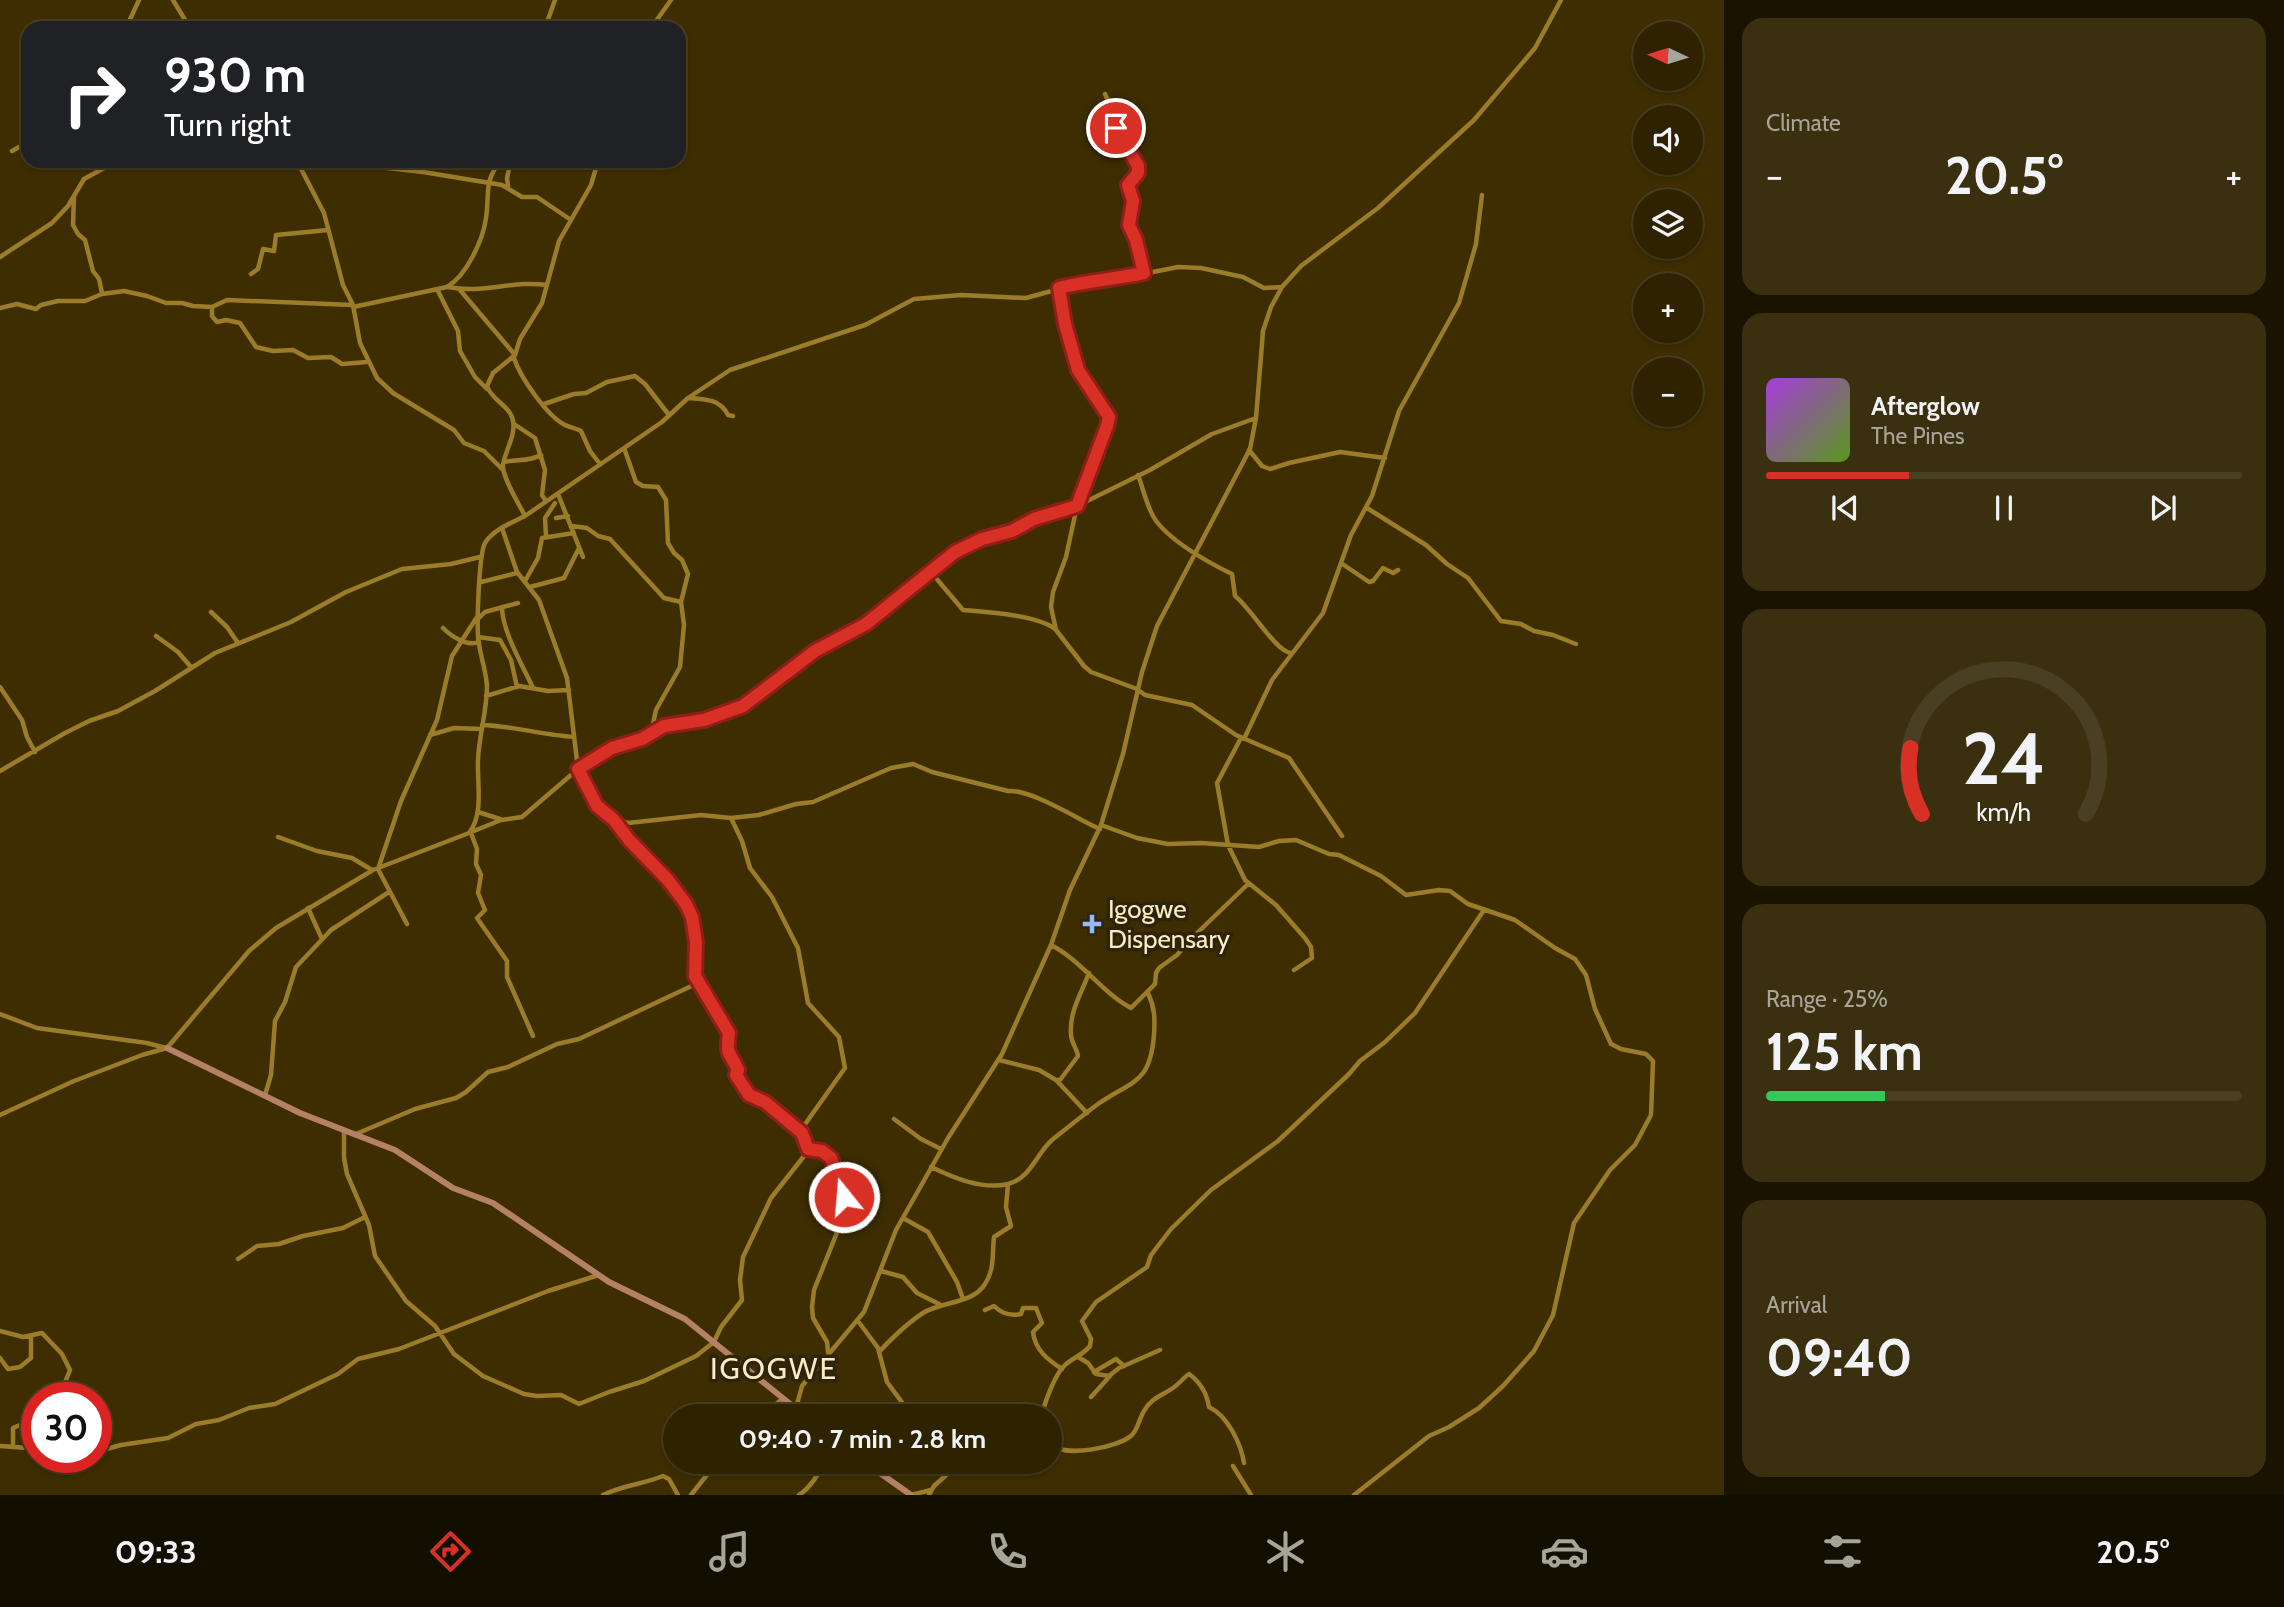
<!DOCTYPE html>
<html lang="en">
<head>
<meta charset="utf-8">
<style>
	:root { --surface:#2e2200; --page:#3a2f0f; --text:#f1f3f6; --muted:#a7a499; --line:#493f22; --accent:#d93025 }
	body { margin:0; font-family:Cabin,sans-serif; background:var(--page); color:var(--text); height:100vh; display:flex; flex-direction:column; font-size:26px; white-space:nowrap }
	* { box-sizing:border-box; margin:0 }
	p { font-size:23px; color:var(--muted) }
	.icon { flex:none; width:38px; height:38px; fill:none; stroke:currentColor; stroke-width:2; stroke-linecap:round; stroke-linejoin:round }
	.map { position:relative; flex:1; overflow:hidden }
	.side { display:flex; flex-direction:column; gap:18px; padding:18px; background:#191300; width:560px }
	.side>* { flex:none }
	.guide { position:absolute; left:21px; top:21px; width:665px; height:147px; border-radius:21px; box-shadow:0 2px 5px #0004,0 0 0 2px var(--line); background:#202124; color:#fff; overflow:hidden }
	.needle { width:46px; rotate:274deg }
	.buttons { position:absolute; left:1633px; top:21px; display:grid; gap:14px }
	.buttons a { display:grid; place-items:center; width:70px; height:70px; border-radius:50%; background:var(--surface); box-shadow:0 2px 5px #0004,0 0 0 2px var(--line); font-size:35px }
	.speed { position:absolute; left:21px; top:1382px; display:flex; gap:14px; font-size:35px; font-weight:700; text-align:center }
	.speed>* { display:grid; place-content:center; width:91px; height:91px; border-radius:50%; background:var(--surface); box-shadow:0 2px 5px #0004,0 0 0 2px var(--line); line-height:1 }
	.speed .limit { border:10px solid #d22; background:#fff; color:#111 }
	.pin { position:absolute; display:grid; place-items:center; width:60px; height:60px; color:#fff; margin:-30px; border:4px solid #fff; border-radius:50%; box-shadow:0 2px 7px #0007 }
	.me { position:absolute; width:77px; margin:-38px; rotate:343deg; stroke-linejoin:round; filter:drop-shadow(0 0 5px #0008) }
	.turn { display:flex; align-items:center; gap:24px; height:147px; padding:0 28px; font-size:32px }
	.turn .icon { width:91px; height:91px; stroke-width:2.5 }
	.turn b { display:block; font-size:49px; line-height:60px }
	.big { font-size:52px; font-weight:700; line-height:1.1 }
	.side .widget { flex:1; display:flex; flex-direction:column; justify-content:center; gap:10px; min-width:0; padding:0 24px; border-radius:21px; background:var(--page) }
	.side .dial { align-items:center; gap:0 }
	.dial svg { height:182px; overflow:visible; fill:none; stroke:var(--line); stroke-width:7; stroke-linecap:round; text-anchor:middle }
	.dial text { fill:var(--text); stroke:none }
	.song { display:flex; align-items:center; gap:21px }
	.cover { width:84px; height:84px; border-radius:10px; background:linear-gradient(135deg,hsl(280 70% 55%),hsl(90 70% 35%)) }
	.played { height:7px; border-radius:4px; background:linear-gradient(90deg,var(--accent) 30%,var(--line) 30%) }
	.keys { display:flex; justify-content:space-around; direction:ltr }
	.heat { display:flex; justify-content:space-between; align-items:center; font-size:38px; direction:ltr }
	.charge { height:10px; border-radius:5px; background:linear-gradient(90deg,#34c759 25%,var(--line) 0) }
	.trip { position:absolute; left:663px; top:1404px; width:399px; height:70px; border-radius:35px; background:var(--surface); box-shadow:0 2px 5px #0004,0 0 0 2px var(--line); font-weight:700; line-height:70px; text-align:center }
	.dock { display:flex; height:112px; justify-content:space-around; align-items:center; background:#120e00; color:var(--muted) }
	.dock .icon { width:49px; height:49px }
	.dock .on { color:var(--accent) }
	.dock b { font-size:32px; color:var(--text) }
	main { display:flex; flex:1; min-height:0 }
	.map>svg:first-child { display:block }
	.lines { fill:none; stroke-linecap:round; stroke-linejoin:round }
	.minor { stroke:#9b7c29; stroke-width:4.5 }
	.secondary { stroke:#b48164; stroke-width:6 }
	.route-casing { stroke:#8d1f18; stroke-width:18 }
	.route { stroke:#d93025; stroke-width:12 }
	.poi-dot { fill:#99b5fd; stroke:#2e240b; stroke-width:2.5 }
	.labels { text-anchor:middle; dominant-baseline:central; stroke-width:7; stroke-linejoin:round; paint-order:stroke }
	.poi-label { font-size:26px; fill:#fcecc6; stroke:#2e240b; text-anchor:start }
	.quarter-label { font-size:30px; letter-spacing:2px; fill:#fcecc6; stroke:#2e240b }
</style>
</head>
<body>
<main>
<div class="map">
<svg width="1724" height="1495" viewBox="0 0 1724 1495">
	<rect width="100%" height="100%" fill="#3d2d00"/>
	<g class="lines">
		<path class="minor" d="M173,0L190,28
			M126,28L139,0
			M545,28L555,0
			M651,28L671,0
			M1105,94L1117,120V131L1129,148L1138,166L1137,173L1128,185L1133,201L1129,225L1137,240L1144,273
			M12,151L28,142
			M297,161L324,213L343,285L353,305L360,343L377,378L393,393L454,430L464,443L484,451L502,469
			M355,161L370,166L423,172L502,185L522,197H537L571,220
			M503,161L509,169L507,178L508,186
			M74,196L73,225L78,234L85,240L93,271L99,279L102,293
			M0,257L52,223L68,206L84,179L117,161
			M251,274L258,269L263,249L274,251L276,235L328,230
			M448,287C482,294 514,280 547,285
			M1059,288L1065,324L1078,370L1109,417L1107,426L1077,506L1066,557L1053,592L1051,607L1056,630L1084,666L1091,672L1137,689L1145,695L1192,705L1236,735L1289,758L1342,836
			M437,289L458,331L460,351L475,377L487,389
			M460,290L515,355
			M212,307V316L217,322L226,320L240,323L256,347L273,351L293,350L308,358L331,357L342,364L367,362
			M353,307L447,287C467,275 483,240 486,218C490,193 483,184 500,161
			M0,308L17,304L36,309L41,305L58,301H85L102,294L124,291L147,296L166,303H182L193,306L212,307L227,300L353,305
			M514,358C520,377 547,416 565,425C571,428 576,428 581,431L590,451L600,464
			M689,398C705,399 720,399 728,415L733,416
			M544,404L574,394L586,393L607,382L635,376L645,384L669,415
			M514,424L535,438L545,470L542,495L546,501
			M624,448L636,482L643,486L658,487L666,500L668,543L674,553L682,560L688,574L681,602L684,625L680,667L656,710L651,733
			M1249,450L1262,466L1270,469L1289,463L1340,452L1385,458
			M504,462C517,459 529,462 541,455
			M1138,475C1143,488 1146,503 1153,516C1166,539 1209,563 1232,574L1235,596C1251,608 1276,652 1291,653
			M558,494L583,557
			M1367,508L1426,545L1447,564L1468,578L1501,621L1521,624L1534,631L1553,635L1576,644
			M525,516C519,504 502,477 503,465C505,451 516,435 513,421C511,406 491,400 487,386L493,373L515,355L520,339L542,303L559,241L591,185L598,161
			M556,518L568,516
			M572,526L587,528L598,536L610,539L664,598L681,602
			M502,528L517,572L539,600L567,678L578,769L592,800L611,818L628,823L701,815L731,818L759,815L796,804L813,802L891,768L913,764L932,772L1008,791C1031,789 1077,819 1100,829
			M546,536L545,518L555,503
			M1341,563L1369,582L1373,581L1383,568L1393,573L1398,570
			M930,571L963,610C986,612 1037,615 1055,629
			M525,581L538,558L542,538L574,533
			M481,582L517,573
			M530,587L564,578L579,548
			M502,607C502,631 523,666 533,688
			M211,612L227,627L238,643
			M478,619L485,612L518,603
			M443,628C451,636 467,647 479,642
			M156,636L178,652L191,667
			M478,637L500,640L511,660L517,687
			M0,687L22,720L27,737L35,752
			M486,696L519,686L548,691L569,690
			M482,725C513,726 543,735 574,737
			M430,735L454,728L482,729
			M1241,738L1217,783L1228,845L1245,880L1276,905L1305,938L1311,947L1312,958L1294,970
			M1244,739L1272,680L1323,613L1351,535L1372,496L1399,411L1459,303L1476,244L1482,195
			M0,771L65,733L89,721L118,711L155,691L215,653L291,622L346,592L402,569L451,564L480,557
			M478,812L500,819
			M615,820L642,855L668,880L690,911L696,942L695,976L728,1030L726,1047L729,1058L736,1067V1076L741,1085L749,1095L765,1102L801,1132
			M1101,825L1137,838L1168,844L1201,843L1259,847L1279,841L1296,840L1329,854L1339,855L1381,876L1406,895L1439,890L1450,891L1468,904L1515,920L1555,948L1575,959L1586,975L1595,1009L1611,1044L1621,1049L1646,1054L1653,1061L1651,1115L1635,1145L1610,1170L1574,1223L1553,1315L1534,1351L1503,1386L1479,1408L1449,1427L1429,1436L1354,1495
			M469,833L501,820L522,817L578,769L620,744L642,739L670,724L703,721L734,710L750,702L815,651L865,624L938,565L964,547L982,539L1012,531L1034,519L1077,506L1150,470L1212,434L1256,418
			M471,833L477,849L476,864L481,875L478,893L485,910L477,918L507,961V977L533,1036
			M278,837L317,851L352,858L372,870
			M308,908L322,939
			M407,924L378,869L401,801L437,720L452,656L477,617
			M1051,945C1082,961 1102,993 1131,1008L1155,984L1156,973L1159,968L1177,955L1193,937L1248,884
			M0,1014L37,1028L147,1043L166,1048
			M999,1060L1039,1070L1056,1080H1060L1078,1056C1077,1048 1071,1043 1071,1034C1069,1012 1082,992 1089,973
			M1057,1081L1087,1113
			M265,1095L271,1075L275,1021L285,1002L296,967L331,930L389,892
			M0,1115L74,1081L142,1055L167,1048L249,951L276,928L373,870L469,833C484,814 477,784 478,760C479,735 487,711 487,686C486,671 481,658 479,644C476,630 479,553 485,543C493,530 511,523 525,516L662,422L688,398L730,370L865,325L914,299L961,295L1026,298L1081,283L1118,279L1178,267L1201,268L1243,277L1264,288L1282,287
			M894,1119L921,1139L941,1149
			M344,1130V1158L347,1174L369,1225L375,1256L406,1301L435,1326L454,1354L483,1376L524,1394L537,1396L561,1395L579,1404L609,1392L644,1381L696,1356L714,1342L721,1327L742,1300L740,1280L743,1257L771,1198L808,1151L802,1133L803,1127L845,1068L839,1037L808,1003L798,948L772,897L750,868L742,841L731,818
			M356,1134L415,1109L456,1098L466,1092L488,1072L508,1067L557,1044L579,1039L700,982
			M808,1149L823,1151L831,1159L843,1192L838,1230L814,1290L812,1307L813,1318L827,1342L828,1352
			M931,1167C954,1178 982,1190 1008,1184C1031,1178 1036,1154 1052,1140C1067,1128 1083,1115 1098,1104C1133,1080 1150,1084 1154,1035C1155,1019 1155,1008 1148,993
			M903,1218L928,1232L957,1282L963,1299
			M238,1259L257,1246L279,1244L303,1236L343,1228L365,1217
			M881,1271L903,1277L917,1293L941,1305
			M985,1310L994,1306C1001,1313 1011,1316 1021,1314L1023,1308H1036L1042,1323L1033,1332C1035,1350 1048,1360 1062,1369
			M858,1321L878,1348L887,1382L912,1416
			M0,1331L23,1337L42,1333L62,1354L70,1370L64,1385L51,1398
			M879,1352C893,1337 906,1324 923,1313C942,1301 973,1304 985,1284C995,1269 992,1253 994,1237L1011,1226L1006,1207L1008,1184
			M1078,1357L1088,1363L1096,1374L1109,1376L1119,1368L1160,1350
			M0,1358L8,1369L20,1367L31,1358V1337
			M1094,1372L1116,1359L1124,1366
			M1091,1397L1110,1376
			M796,1408L802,1386L864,1312L896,1230L948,1138L1002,1054L1051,945L1070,890L1101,825L1123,754L1142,672L1157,626L1250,449L1256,418L1263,331L1271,307L1282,287L1301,266L1378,208L1474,120L1535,48L1561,0
			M763,1416L783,1398
			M1042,1416C1044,1403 1055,1375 1064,1366C1072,1358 1083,1355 1090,1346L1091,1339L1082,1321L1096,1302L1147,1267L1151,1255L1171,1229L1211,1190L1278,1141L1349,1074L1360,1061L1385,1042L1415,1013L1484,910
			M1050,1444C1063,1458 1118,1448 1132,1435C1138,1429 1139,1419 1144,1411C1151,1398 1161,1396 1173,1388C1179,1384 1183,1378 1189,1374C1200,1382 1207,1394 1209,1407C1228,1416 1241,1444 1244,1463
			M0,1446L28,1448L37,1445L26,1431L24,1424
			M13,1446V1428L27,1422L37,1409
			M96,1452L121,1445L168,1438L196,1424L219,1420L249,1408L275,1404L338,1374L358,1359L399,1349L548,1291L599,1275
			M1233,1466L1251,1495
			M603,1495C623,1485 644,1484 663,1476L669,1479L678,1495
			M691,1495L718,1461
			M799,1495C813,1486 817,1473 828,1461
			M911,1495L931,1490
			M929,1495L934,1486L962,1461"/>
		<path class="secondary" d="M167,1048L300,1113L395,1150L453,1188L493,1203L609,1282L685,1319L805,1416
			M863,1461L911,1495"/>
	</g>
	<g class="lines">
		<defs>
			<path id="route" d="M844,1197L831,1158L822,1151L808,1149L802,1133L765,1102L749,1095L736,1075L738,1070C729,1050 726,1057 729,1033L695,976L696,942L692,917L686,904L668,880L629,840L614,820L597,806L578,769L612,748L642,739L664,726L704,720L743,706L815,651L866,624L955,552L982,539L1012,531L1034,519L1077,506L1107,426L1109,417L1078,370L1065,324L1059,288C1087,281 1115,279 1144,273L1136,240L1129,225L1133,201L1128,185L1138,173V166L1116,128"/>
		</defs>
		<use href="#route" class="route-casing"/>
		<use href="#route" class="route"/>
	</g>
	<path class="poi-dot" d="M1088.5 913.5h7v7h7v7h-7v7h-7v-7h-7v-7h7z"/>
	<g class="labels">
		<g class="poi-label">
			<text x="1108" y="909">Igogwe<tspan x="1108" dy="30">Dispensary</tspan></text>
		</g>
		<g class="quarter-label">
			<text x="774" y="1368">IGOGWE</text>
		</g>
	</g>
</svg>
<div class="buttons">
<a><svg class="needle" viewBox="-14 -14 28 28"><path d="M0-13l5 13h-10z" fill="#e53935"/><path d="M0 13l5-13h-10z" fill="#a7a499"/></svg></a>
<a><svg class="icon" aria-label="sound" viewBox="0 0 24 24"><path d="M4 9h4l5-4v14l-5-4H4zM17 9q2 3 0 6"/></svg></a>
<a><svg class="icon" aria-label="layers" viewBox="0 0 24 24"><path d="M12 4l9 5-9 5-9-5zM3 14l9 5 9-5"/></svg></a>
<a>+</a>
<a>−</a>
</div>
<div class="speed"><div class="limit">30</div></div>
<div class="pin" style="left:1116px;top:128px;background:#d93025"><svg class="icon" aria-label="arrive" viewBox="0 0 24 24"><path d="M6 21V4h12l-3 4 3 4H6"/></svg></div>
<svg class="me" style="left:844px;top:1197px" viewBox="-20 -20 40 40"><circle r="17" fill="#d93025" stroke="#fff" stroke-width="3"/><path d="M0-11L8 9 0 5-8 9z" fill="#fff"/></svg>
<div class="trip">09:40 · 7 min · 2.8 km</div>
<div class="guide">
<div class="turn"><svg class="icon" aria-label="right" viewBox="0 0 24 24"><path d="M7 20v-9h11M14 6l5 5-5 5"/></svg><div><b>930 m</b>Turn right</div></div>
</div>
</div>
<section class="side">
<div class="widget"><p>Climate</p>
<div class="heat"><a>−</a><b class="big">20.5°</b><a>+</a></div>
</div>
<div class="widget">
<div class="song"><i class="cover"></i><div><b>Afterglow</b><p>The Pines</p></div></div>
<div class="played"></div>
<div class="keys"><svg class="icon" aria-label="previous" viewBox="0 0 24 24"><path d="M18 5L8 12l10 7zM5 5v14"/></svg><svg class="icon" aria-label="pause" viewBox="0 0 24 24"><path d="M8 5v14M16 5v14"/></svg><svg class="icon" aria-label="next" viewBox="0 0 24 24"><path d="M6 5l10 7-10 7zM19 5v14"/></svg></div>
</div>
<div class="widget dial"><svg viewBox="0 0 100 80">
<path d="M14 69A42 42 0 1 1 86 69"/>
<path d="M14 69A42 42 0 0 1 9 40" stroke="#d93025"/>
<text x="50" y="56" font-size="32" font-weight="700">24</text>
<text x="50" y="72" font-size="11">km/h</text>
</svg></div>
<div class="widget"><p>Range · 25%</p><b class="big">125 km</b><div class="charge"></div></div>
<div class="widget"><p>Arrival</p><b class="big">09:40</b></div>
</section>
</main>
<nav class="dock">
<b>09:33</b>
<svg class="icon on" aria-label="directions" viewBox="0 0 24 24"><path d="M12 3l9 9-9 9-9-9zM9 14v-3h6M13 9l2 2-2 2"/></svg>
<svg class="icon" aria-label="music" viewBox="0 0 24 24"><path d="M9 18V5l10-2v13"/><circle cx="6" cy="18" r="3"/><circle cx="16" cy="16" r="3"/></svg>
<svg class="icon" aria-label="phone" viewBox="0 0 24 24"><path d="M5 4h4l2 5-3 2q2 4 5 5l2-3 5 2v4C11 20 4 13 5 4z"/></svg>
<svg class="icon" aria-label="climate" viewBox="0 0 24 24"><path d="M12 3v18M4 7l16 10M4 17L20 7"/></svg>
<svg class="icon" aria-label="car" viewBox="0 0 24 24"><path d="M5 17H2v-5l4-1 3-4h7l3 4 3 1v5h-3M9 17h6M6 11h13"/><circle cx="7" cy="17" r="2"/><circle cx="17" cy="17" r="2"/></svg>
<svg class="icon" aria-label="filters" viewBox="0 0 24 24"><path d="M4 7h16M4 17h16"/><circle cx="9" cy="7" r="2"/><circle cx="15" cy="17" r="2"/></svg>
<b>20.5°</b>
</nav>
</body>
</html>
